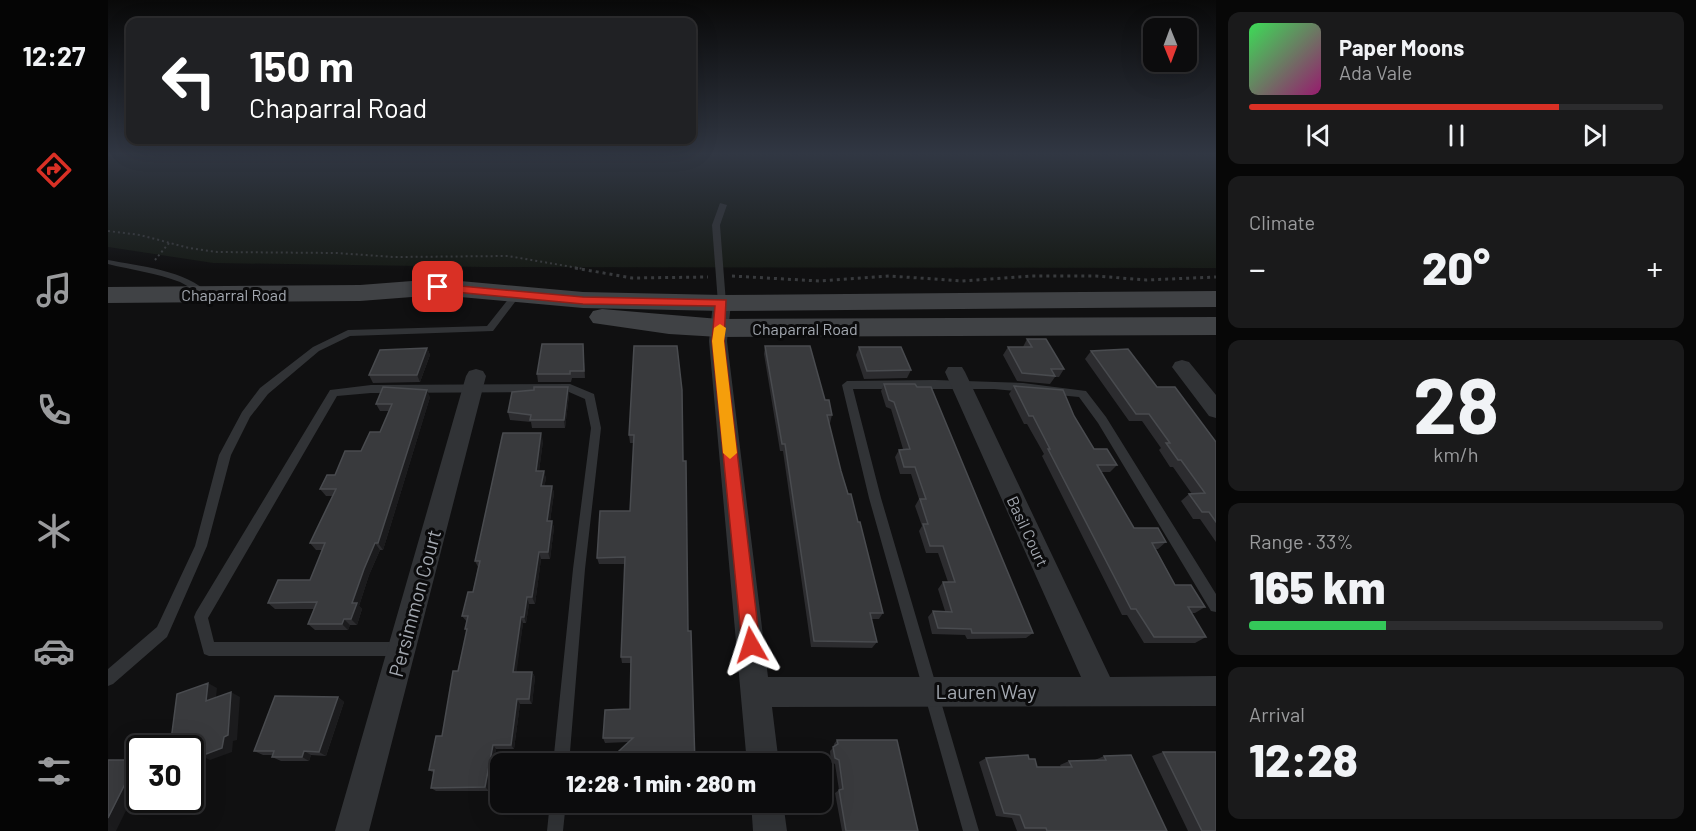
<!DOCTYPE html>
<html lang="en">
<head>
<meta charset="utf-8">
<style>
	:root { --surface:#0c0c0d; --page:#1a1a1b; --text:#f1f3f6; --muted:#9a9b9d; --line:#2c2c2e; --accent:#d93025 }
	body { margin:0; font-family:Barlow,sans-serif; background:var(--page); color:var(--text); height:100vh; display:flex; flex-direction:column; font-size:22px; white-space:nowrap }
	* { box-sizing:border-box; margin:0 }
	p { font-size:20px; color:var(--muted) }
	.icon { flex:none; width:33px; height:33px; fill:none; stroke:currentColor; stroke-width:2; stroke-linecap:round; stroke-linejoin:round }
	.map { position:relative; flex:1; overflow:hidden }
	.side { display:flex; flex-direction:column; gap:12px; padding:12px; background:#070707; width:480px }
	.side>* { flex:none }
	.hud { position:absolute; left:18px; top:18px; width:570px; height:126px; border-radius:12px; box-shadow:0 6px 24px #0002,0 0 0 2px var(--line); background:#202124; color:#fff; overflow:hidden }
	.needle { width:39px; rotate:179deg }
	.controls { position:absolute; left:1035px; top:18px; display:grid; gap:12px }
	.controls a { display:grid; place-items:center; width:54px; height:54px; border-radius:12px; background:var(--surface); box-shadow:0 6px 24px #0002,0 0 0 2px var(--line); font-size:30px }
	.speed { position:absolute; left:18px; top:735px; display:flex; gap:12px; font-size:30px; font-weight:700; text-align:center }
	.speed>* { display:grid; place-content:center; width:78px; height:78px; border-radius:50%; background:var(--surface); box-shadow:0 6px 24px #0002,0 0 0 2px var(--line); line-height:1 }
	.speed .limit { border:3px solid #111; border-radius:9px; background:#fff; color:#111 }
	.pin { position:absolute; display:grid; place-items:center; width:51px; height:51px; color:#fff; margin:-26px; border-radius:12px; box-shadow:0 3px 9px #0006 }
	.me { position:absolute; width:66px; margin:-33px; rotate:354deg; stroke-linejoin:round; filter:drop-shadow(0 0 4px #0008) }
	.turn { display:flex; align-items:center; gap:21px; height:126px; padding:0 24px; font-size:27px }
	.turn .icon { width:78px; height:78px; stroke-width:2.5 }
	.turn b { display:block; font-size:42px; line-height:51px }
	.big { font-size:45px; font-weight:800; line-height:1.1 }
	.side .widget { flex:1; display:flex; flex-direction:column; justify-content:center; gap:9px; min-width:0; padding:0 21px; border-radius:12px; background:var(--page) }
	.side .dial { align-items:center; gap:0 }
	.dial b { font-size:78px; line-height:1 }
	.song { display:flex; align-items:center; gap:18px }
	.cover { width:72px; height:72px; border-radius:9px; background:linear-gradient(135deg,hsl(130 70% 55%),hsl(320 70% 35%)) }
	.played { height:6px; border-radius:3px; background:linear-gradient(90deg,var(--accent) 75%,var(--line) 75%) }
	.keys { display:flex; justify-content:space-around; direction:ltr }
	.heat { display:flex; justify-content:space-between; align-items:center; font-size:33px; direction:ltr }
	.charge { height:9px; border-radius:4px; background:linear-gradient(90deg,#34c759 33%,var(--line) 0) }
	.trip { position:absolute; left:382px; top:753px; width:342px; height:60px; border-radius:12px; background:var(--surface); box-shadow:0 6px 24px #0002,0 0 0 2px var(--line); font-weight:800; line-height:60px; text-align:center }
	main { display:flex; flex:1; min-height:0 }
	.tab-bar { display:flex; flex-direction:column; width:108px; justify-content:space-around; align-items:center; background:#050505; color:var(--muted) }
	.tab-bar .icon { width:42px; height:42px }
	.tab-bar .on { color:var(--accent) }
	.tab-bar b { font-size:27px; color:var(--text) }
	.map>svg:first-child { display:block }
	.green { fill:#171b17 }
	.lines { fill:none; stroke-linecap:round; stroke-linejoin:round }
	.path-far1 { stroke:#383a3d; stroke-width:2; stroke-dasharray:2 3; stroke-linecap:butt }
	.path { stroke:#383a3d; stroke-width:3; stroke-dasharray:3 4; stroke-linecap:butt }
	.lane { fill:#313336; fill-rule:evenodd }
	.street { fill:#313336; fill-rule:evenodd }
	.secondary { fill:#404245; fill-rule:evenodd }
	.wall { fill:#2c2c2f }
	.shaded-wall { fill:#1b1b1d }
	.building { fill:#393a3d; stroke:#494b4f; stroke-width:1.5 }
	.route { fill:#d93025; stroke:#8d1f18; stroke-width:1.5 }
	.slow { fill:#f59e0b }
	.labels { text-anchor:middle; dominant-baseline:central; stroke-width:6; stroke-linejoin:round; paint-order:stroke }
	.street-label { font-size:16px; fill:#a3a8b0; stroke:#0b0b0c }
	.near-street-label { font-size:20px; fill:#a3a8b0; stroke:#0b0b0c }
</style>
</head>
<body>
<main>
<nav class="tab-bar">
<b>12:27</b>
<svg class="icon on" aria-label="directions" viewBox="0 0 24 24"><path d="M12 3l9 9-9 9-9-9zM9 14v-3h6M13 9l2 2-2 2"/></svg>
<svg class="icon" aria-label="music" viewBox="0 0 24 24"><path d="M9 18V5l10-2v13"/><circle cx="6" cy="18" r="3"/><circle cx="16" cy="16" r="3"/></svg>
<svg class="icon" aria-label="phone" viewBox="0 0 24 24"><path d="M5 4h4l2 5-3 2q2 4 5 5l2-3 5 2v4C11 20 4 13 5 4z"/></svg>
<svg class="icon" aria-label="climate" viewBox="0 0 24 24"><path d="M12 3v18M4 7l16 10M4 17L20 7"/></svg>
<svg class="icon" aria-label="car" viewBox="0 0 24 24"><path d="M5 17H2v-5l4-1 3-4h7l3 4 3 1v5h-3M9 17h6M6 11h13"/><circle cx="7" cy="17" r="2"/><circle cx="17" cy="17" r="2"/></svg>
<svg class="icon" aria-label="filters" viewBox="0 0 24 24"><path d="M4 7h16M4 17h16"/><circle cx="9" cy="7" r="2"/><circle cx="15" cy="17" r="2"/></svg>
</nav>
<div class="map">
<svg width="1108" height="831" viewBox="0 0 1108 831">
	<rect width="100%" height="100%" fill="#101011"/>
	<path class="green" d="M0,154H1108V268L374,267L105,263L0,247Z"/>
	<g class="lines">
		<path class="path-far1" d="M0,231L32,235L81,248L109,252L228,253L286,257L400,256L476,269
			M47,260L61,243"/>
		<path class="path" d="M467,268L524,278L600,277
			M624,276L711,281L782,276L854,281L923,276H988L1038,280L1108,277"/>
		<path class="lane" d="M612,203L619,205L612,225L618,303L614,306L610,303L604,225Z
			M0,260C30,266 79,270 101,294L97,297C88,293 81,286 72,282C49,273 24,270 0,264Z
			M409,291L413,294L385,331L242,336L211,351L160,394L142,417L123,455L99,546L59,637L5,684L0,686V669L49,627L87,546L111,455L134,412L152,388L205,347L240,330L379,326L406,292Z
			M827,380L915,383L978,391L998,417L1108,594V612L1103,611L990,423L971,397L886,389H745L773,498L871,831H855L761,498L734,385L739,381Z
			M462,384L486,394L493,428L477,569L461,764H445L465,569L483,428L477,399L461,392L263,393L229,396L100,618L106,642H293L298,644L300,649L298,654L293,656H101L96,654L86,617L88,612L222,390L263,385Z
			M442,802H458L455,831H439Z"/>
		<path class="street" d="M614,297L623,303L619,341L660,677H973L837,372L840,367H854L857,372L1002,677L1108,676V706L664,707L671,764H639L601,341L605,303Z
			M1074,360L1081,362L1108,395V418L1101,416L1064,367L1067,362Z
			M368,369L375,371L378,376L261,831H227L358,376L361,371Z
			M643,802H675L679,831H645Z"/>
		<path class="secondary" d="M330,279L475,292L614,295L1108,291V307L614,311L475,308L330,295L252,301L0,303V287L252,285Z
			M494,309L611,319L1108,317V335L611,337L561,334L485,323L481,317L485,311Z"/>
	</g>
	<path class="wall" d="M919,339L956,369L951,377H947L942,384L909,381L895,355L900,347H915Z
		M475,344L477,378H464L463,382H430L429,374Z
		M526,346L575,461L580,631L587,764L520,742L497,743L495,738L522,709L523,663H514L513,657L517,564H491L489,558L522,511L526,443H522L521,435Z
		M657,346L717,400L724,415L722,423H721L733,471L750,522L775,613L771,619H763L769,642L764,648L703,647L675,451H672L656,354Z
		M751,347L803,370L799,378L756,379L748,355Z
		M319,348L322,355L312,382L265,383L261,375Z
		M983,351L1049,387L1108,442V542L1092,519H1085L1073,501L1081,494H1084L1065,467H1062L1051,450L1053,448L1034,421H1021L977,359Z
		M776,384L925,633L918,638L859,639L857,635L824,634L820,617L825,611H837L830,589L835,582H840L830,553H818L811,531L814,526L807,506L811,499L803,474H792L787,457L791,450L795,449L783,409L778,407L773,391Z
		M906,386L966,416L986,449L1009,465L1002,472H993L1026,528L1058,542L1050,549H1048L1067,585L1097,607L1087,613H1083L1098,637L1087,643H1036L1019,615H1014L934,456L936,454L919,424H916L901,394Z
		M460,387L461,395L457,428H424L423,422L402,420L400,412Z
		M322,397L275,550H272L261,575L251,606L254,609L249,625H242L240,630H207L200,624L206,609H167L160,603L202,580L214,550H208L202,543L225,496H218L212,489L253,451L272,432L281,411H272L268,404Z
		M435,441L431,471H436L438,479L436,486H444L446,493L442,521H444L446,528L442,559H433L427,604H421L418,623H415L408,672H424L427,677L424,704H412L406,749H388L381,791H328L323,788L326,773L321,770L334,736L359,631L357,629L359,622L354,616L365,592L370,567L367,561Z
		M230,697L236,702L218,756L203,755L201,761H173L164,757L165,755H155L146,751Z
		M729,740L810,831H734L727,793L731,790L727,764L723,762L722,751L726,747V744Z
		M1055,752L1108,831H1080L1044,756Z
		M996,756L1059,831H909L904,818L888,816L871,762L878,758L921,759L929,767H953L952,765L961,761L987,760Z"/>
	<path class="shaded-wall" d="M319,348L322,355L312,382L309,375Z
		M460,387L461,395L457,428L456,420Z
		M319,390L322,397L275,550L270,543Z
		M433,433L435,441L430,479L428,471Z
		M436,471L438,479L435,493L433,486Z
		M444,486L446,493L441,528L439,521Z
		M444,521L446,528L442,559L440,552Z
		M267,543L272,550L261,575L251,606L254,609L249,625L243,619L244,603L256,569Z
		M431,552L433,559L427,604L424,597Z
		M419,597L421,604L418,623L416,617Z
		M413,617L415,623L408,677L405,672Z
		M236,619L242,625L240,630L234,624Z
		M424,672L427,677L424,704L421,699Z
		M100,683L109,688L107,706L98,701Z
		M123,692L132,697L129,740L125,741L124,752L102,760L98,758L82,764V756Z
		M230,697L236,702L218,756L211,752Z
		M409,699L412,704L406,749L403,745Z
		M385,745L388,749L381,791L377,787Z
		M196,751L203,755L201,761L194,757Z
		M29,760L32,761V782L8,831H0V818Z"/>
	<path class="building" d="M919,339H938L956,369H943L947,376L914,373L900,347H924Z
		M434,344H475L476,371H462V374H429Z
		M526,346H569L574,390L575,461H578L580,631H583L587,764H499V762L525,738H495L497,710L522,709L523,657H513L517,557L489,558L492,511H522L526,435H521Z
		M657,346H702L717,400H721L724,415H719L733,471L740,494H743L750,522H752L775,613H762L769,642L706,641L677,444H674Z
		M751,347H793L803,370L759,371Z
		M319,348L309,375H261L272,350Z
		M1020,349L1049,387H1067L1108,442V522L1101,512H1094L1081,494L1097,493L1073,460H1070L1058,443H1062L1041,414H1028L983,351Z
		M776,384H807L809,387H823L925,633H864L863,629L830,628L825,611L844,612L835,582H847L835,546H822L815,524H820L812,499H818L807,467H796L791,450L802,449L786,402L781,400Z
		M906,386L955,390L966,416L986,449H999L1009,465H989L1026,528H1050L1058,542L1044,543L1067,585H1083L1097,607H1080L1098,637H1046L1028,609H1023L940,449H942L925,416H921Z
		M275,387L319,390L270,543H267L256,569L244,603H249L243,619H236L234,624H200L209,602L160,603L170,580H202L217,543H202L228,489H212L219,475H227L237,451H253L262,432H272L284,404H268Z
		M426,387H460L456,420H422L423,415L400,412L404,392L426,390Z
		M395,433H433L428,471H436L433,486H444L439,521H444L440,552H431L424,597H419L416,617H413L405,672H424L421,699H409L403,745H385L377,787L323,788L326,770H321L328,736H334L345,671H350L359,629H357L360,616H354L360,592H365L372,561H367L394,437Z
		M100,683L98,701L123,692L120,735L116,737L114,748L93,756V752L82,756V748H62L69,694Z
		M167,696L230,697L211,752L196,751L194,757H164L166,751H146Z
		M729,740H789L810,831H738L731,790L735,789L731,760L727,758L725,747L730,744Z
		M1055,752H1108V831H1094Z
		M920,755L921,759H927L929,767H964L961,761L998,760L996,756L1023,755L1059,831H939L938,828H917L912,815L896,813L878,758Z
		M0,760H29L0,818Z"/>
	<linearGradient id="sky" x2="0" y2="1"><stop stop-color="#090909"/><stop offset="0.57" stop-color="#313743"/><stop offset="1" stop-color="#313743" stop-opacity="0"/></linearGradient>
	<rect width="1108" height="270" fill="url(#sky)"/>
	<path class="route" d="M330,284L475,297L618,300L616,341L652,645L649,652L643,654L636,652L634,645L604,341L607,306L475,304L326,290V285Z"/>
	<path class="slow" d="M612,324L618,328L616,341L629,453L622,459L615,453L604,341L606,328Z"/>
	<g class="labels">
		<g class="street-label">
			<text x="126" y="294">Chaparral Road</text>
			<text x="697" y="328">Chaparral Road</text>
			<text transform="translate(920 531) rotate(65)">Basil Court</text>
		</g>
		<g class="near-street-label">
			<text transform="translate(306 603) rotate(-75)">Persimmon Court</text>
			<text x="878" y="691">Lauren Way</text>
		</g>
	</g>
</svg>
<div class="controls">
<a><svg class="needle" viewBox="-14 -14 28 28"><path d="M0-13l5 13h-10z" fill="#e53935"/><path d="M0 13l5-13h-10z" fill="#9a9b9d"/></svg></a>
</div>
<div class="speed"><div class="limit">30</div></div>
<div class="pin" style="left:330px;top:287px;background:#d93025"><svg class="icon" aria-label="arrive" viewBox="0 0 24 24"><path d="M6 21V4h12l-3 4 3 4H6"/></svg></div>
<svg class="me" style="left:643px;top:645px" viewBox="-20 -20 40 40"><path d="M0-17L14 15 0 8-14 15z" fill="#d93025" stroke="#fff" stroke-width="4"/></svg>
<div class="trip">12:28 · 1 min · 280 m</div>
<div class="hud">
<div class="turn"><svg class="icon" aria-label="left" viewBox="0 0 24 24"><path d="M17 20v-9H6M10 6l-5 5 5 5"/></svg><div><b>150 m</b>Chaparral Road</div></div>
</div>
</div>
<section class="side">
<div class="widget">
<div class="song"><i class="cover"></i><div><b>Paper Moons</b><p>Ada Vale</p></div></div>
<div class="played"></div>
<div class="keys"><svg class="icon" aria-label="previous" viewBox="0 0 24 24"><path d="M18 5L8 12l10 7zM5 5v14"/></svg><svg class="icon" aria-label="pause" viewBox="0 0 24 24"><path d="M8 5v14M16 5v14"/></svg><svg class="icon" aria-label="next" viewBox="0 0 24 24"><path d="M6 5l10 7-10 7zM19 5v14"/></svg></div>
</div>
<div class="widget"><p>Climate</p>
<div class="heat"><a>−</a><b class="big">20°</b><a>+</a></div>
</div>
<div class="widget dial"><b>28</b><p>km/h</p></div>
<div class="widget"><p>Range · 33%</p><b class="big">165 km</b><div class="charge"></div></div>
<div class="widget"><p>Arrival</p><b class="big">12:28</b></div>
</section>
</main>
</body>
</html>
